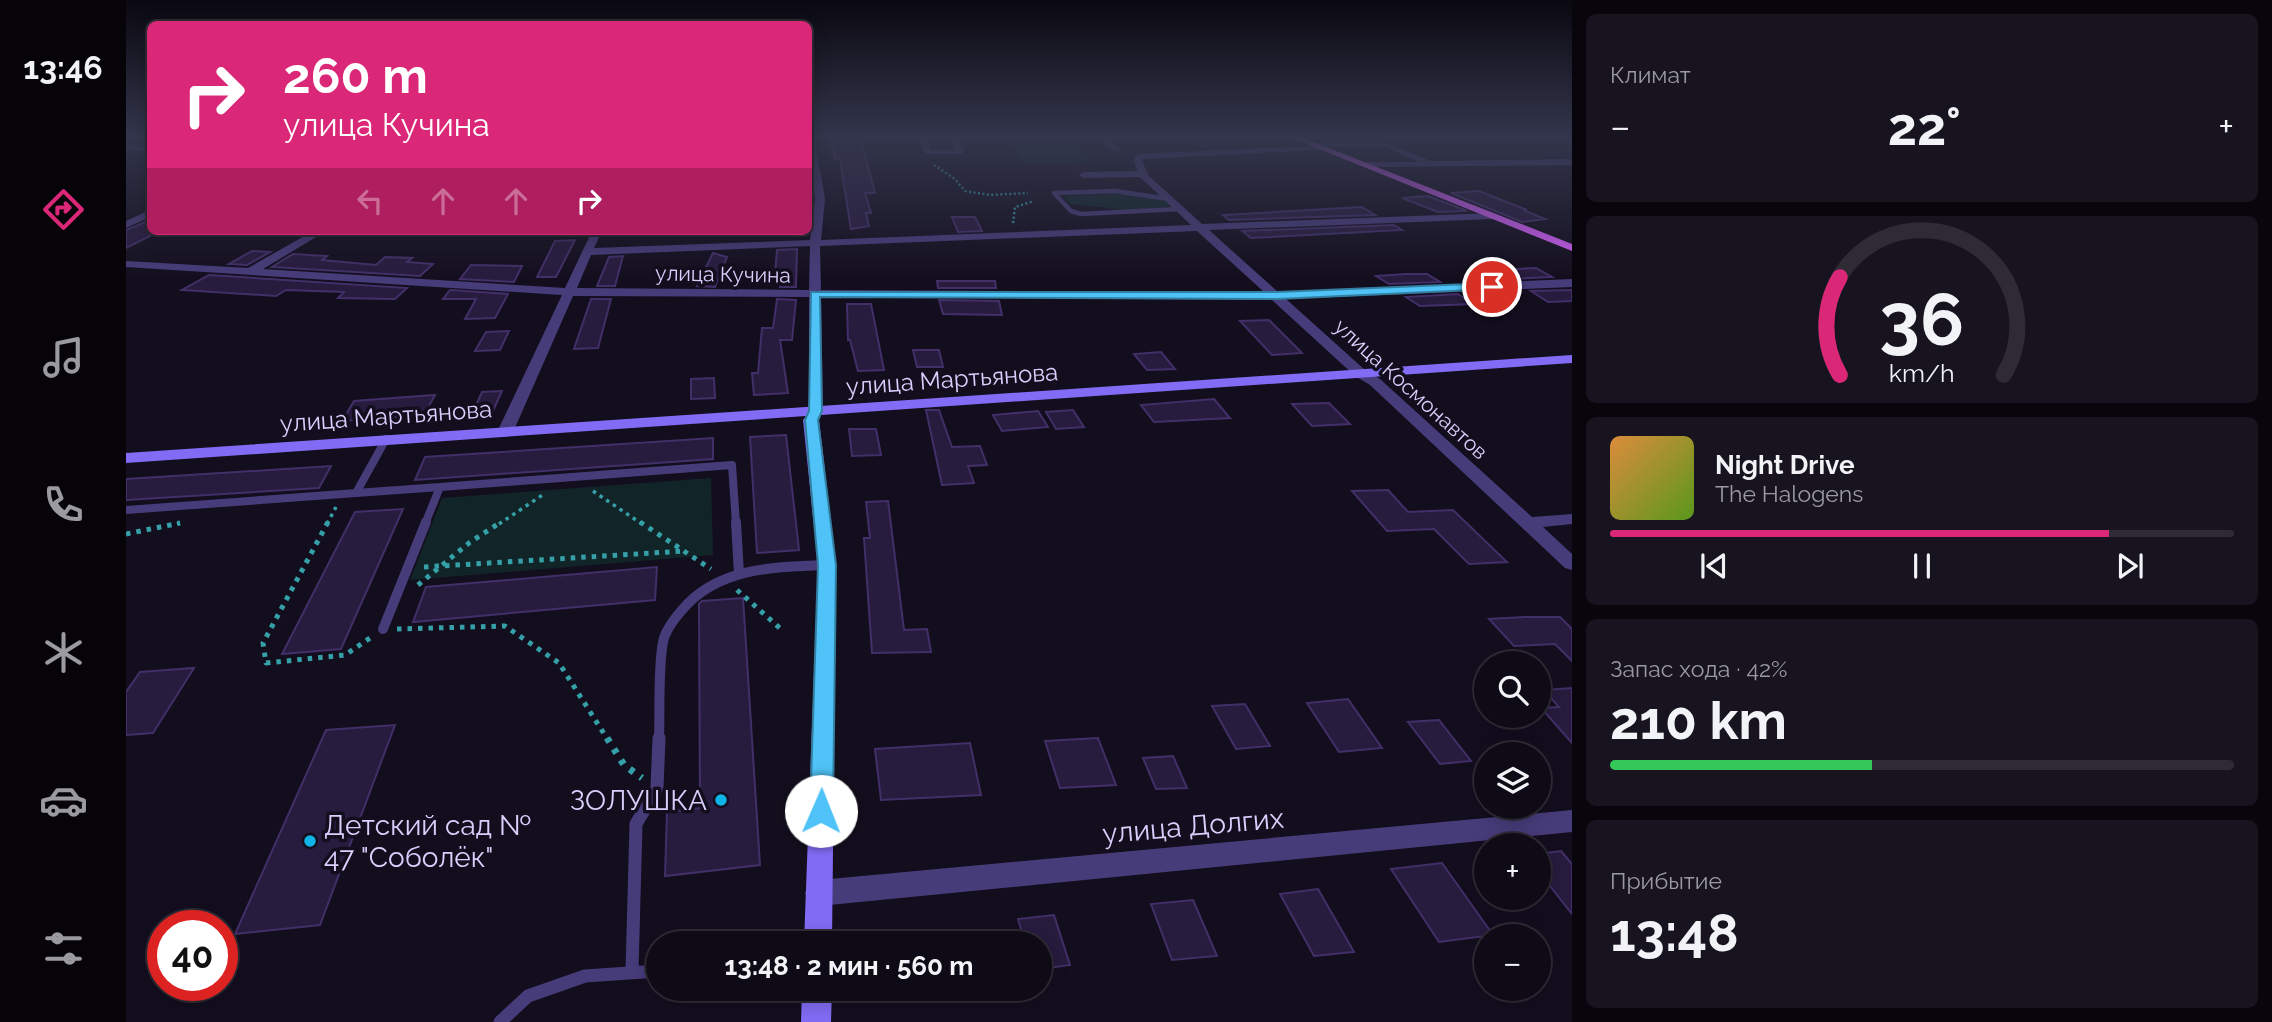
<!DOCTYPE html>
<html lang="ru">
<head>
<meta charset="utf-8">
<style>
	:root { --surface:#0e0a16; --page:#17131f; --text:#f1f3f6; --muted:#9b9aa1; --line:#2e2b35; --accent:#db2777 }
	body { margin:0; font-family:Raleway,sans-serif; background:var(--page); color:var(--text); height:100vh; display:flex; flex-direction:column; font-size:26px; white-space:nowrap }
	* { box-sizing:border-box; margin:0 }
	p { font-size:23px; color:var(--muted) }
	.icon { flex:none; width:38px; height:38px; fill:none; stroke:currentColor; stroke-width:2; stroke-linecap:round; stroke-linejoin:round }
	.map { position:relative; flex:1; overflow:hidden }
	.drawer { display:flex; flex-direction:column; gap:14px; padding:14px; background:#08060c; width:700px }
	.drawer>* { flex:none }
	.top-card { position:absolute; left:21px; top:21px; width:665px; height:214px; border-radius:10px; box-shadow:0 4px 18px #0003,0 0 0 2px var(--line); background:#db2777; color:#fff; overflow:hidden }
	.fabs { position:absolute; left:1348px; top:651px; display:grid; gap:14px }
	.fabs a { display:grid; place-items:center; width:77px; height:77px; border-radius:50%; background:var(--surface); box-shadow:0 4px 18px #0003,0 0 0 2px var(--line); font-size:35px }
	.speed { position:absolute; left:21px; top:910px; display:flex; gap:14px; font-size:35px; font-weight:700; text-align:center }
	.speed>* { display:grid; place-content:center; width:91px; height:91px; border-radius:50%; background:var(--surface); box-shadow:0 4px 18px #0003,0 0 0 2px var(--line); line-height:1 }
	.speed .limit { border:10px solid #d22; background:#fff; color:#111 }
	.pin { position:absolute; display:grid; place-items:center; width:60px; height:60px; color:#fff; margin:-30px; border:4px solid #fff; border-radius:50%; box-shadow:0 2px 7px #0007 }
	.me { position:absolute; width:77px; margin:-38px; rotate:1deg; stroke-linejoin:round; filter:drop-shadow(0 0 5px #0008) }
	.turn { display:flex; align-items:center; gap:24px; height:147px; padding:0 21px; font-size:32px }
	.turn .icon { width:91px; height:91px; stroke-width:2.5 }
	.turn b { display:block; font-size:49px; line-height:60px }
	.lanes { display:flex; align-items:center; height:66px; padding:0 21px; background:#0003; justify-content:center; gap:35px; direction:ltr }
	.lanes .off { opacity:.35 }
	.big { font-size:52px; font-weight:700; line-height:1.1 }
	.drawer .tile { flex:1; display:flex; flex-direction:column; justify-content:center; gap:10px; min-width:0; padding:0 24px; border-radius:10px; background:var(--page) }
	.drawer .dial { align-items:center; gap:0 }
	.dial svg { height:182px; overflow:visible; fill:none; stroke:var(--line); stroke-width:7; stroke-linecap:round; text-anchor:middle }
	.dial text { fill:var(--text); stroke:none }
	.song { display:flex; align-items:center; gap:21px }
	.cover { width:84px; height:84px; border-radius:10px; background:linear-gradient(135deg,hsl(30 70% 55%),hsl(90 70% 35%)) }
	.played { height:7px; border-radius:4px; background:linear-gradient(90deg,var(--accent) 80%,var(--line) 80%) }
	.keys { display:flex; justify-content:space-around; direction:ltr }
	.heat { display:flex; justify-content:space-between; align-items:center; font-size:38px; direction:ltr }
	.charge { height:10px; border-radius:5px; background:linear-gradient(90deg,#34c759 42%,var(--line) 0) }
	.trip { position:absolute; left:520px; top:931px; width:406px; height:70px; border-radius:35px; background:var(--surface); box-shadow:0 4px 18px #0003,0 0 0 2px var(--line); font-weight:700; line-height:70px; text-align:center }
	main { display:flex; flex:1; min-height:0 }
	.menu { display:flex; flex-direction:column; width:126px; justify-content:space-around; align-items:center; background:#060409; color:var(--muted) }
	.menu .icon { width:49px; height:49px }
	.menu .active { color:var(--accent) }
	.menu b { font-size:32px; color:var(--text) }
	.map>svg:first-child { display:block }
	.green { fill:#112528 }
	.building { fill:#271b3e; stroke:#422f68; stroke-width:2 }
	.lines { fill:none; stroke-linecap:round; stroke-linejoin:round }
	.path-far3 { stroke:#35a0a8; stroke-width:2.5; stroke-dasharray:2 2.5; stroke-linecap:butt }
	.path-far2 { stroke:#35a0a8; stroke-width:3.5; stroke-dasharray:3.5 4.5; stroke-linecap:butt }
	.path-far1 { stroke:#35a0a8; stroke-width:5; stroke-dasharray:4.5 6; stroke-linecap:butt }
	.path { stroke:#35a0a8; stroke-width:7; stroke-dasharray:5 8; stroke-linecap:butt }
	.lane-far3 { stroke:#473c7a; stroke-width:4.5 }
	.lane-far2 { stroke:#473c7a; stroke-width:8 }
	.lane-far1 { stroke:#473c7a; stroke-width:10 }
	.lane { stroke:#473c7a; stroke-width:13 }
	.street { fill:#473c7a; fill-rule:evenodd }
	.secondary { fill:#826cf5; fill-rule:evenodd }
	.primary { fill:#d05df4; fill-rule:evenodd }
	.route { fill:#4fc3f7; stroke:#337fa1; stroke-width:2 }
	.poi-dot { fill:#10b3e6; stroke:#130e1e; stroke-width:2.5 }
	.labels { text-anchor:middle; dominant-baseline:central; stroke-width:7; stroke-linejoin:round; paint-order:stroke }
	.far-street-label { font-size:21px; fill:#dacefc; stroke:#130e1e }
	.street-label { font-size:24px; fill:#dacefc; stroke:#130e1e }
	.near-poi-label { font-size:28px; fill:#dacefc; stroke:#130e1e; text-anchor:end }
	.near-street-label { font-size:28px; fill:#dacefc; stroke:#130e1e }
</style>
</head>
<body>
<main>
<nav class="menu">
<b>13:46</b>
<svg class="icon active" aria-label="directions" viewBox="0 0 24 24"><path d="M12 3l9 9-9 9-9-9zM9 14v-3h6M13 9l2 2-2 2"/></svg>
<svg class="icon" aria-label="music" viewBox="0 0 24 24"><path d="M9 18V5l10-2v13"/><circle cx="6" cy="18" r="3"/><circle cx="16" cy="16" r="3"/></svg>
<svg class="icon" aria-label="phone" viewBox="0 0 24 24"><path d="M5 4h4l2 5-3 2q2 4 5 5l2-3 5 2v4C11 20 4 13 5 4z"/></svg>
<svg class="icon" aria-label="climate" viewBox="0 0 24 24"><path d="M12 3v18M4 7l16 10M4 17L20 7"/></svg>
<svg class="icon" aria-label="car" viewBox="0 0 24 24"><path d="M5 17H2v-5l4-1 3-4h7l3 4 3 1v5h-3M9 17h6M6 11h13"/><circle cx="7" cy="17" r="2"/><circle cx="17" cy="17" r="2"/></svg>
<svg class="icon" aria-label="filters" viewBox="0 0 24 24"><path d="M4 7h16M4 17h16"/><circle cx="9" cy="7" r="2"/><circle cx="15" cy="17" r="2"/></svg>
</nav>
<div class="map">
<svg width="1446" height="1022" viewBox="0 0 1446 1022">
	<rect width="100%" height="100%" fill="#130e1e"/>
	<path class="green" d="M879,136H942L966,162L898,164Z
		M996,193L1039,200L1046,207L1001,210L945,204L937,196Z
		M585,478L587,555L284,580L316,498Z"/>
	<path class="building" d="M713,136H734L749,193H739L745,213H740L743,226L725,229L714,159H709L706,142L714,141Z
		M1353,191L1401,210H1397L1419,219L1396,222L1325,193Z
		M1302,196L1341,211L1312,212L1276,198Z
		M1236,207L1249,215L1103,220L1097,215Z
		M826,217H849L856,231L832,232Z
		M24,220V236L0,248V230Z
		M1268,225L1276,230L1125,238L1116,231Z
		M449,240L430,277H411L429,241Z
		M671,249L670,287H654L656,274H649L651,250Z
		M126,251L144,252L121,265L103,264Z
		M587,253L601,257L589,287L571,286Z
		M167,254L201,256L196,260L250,265L259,257L286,258L281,262L307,264L294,276L146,267Z
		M497,256L489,286H471L483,257Z
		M345,265L396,266L388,282L334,279Z
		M1410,268L1426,277L1384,279L1369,270Z
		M1280,274H1301L1314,282L1263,284L1250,276Z
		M83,275L281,288L269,299L212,298L218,292L160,290L150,296L56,290Z
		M811,281H869L870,288H812Z
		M324,290L382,294L369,318L339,319L350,299H317Z
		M1446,290V301L1422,302L1405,291Z
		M1332,294L1347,304L1294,306L1280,297Z
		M465,299H485L472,348L448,349Z
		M651,299L670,300L666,340H654L662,393L628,395L626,373H632L636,328H647Z
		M813,300L873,301L876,315L817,314Z
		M721,304H745L758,370L732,371L724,340H722Z
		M1143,320L1176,353L1146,355L1114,321Z
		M383,331L374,350L349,351L360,332Z
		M787,350H813L817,367H791Z
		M1035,352L1049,369L1021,370L1008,354Z
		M588,378L589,398L565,399V379Z
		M376,391L366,413L346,414L356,392Z
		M309,395L298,415L216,421L228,401Z
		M1088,399L1104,418L1028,422L1015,405Z
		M1203,403L1224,424L1186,426L1166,404Z
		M800,410H813L826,447L854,446L861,465L842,466L848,483L816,485Z
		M947,410L958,427L930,429L920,412Z
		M912,411L922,427L876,431L867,415Z
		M723,429H750L755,455L726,456Z
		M660,435L673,550L631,553L624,437Z
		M587,438V459L289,480L299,457Z
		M205,466L193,488L0,500V479Z
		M1262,490L1282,512L1327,510L1381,562L1343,564L1308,529L1261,531L1226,491Z
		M762,501L778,630L801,629L805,652L746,653L738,538H744L740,502Z
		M277,509L215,649L156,654L229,512Z
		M531,567L529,600L287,622L300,587Z
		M617,598L634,865L539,876L541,812L574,808L573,604L576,601Z
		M1399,617H1434L1446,629V661L1429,644L1388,646L1363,619Z
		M68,668L27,733L0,735V692L14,672Z
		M1446,688V743L1415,708L1433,707L1418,690Z
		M1222,699L1256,748L1213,752L1181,703Z
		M1119,704L1144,746L1110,749L1086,706Z
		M1313,720L1345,761L1314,764L1282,722Z
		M269,725L194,925L109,934L200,730Z
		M972,738L990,785L934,788L919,741Z
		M844,743L855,795L755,800L749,749Z
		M1047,756L1061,788L1030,789L1017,758Z
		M1435,851L1446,864V914L1412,871V854Z
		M1316,863L1367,935L1313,942L1265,869Z
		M1192,889L1228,952L1188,956L1154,894Z
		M1067,900L1091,956L1046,960L1025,904Z
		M928,915L944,965L914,969V943H899L892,919Z"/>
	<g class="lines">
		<path class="path-far3" d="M808,165L829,179L839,191L864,195L902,193
			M887,223L889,207L908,201"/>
		<path class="path-far2" d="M467,491L516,524
			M51,524L54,523
			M201,524L210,507
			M373,524L418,494"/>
		<path class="path-far1" d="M202,522L137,643L140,663L219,655L247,636
			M514,522L585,569
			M0,534L54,523
			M298,567L559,551
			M292,585L343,543L375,522
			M611,590L657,631
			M271,629L379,626L433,663L482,740"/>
		<path class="path" d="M481,738L498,765L516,778"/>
		<path class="lane-far3" d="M928,193L945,211L955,214L1053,209
			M928,193L989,191L1043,199"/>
		<path class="lane-far2" d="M260,439L230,493L314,487
			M0,510L230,493
			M299,524L314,487L606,465L610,524"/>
		<path class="lane-far1" d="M610,522L613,574
			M257,629L300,522
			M533,740C534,712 532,667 537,642C539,631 549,618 556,610C592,567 649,567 701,565"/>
		<path class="lane" d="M506,971L510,824L531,788L533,738
			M374,1022L402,996L459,976L532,971"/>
		<path class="street" d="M682,136H688L699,199L695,240L1065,225L1014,177L957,178L953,175L957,172L1012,171L1007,160L1011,154L1185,146L1188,143H1260L1305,161L1446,159V165L1238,167L1241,162H1293L1259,147H1201L1197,150L1015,159L1023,176L1076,224L1366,213L1371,216L1366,219L1083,230L1152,292L1446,279V287L1160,299L1239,370L1254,379L1406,517L1446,514V524L1417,527L1446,554V570L1439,568L1244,385L1229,376L1146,300L695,297L697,411L690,415L683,411V297L447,296L388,430L380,435L372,430L436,295L0,267V261L122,268L187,231H200L137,269L439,288L466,231H476L468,248L684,240L689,199ZM1071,231L1138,292L695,290L694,246ZM684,246L683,290L451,288L465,255Z
			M792,136H800L805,150H829L822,136H830L839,152L835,154H799Z
			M967,136H976L996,150L989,152Z
			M0,145L24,148V152L0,149Z
			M24,210V217L0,228V221Z
			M1446,810V832L693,906L683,902L679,893L683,884L693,880Z"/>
		<path class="secondary" d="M1446,355V363L695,415L693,420L710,565L706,943H678L692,565L677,420L680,416L0,463V453Z
			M676,989H706L705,1022H675Z"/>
		<path class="primary" d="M1161,136H1172L1446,244V251Z"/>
	</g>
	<linearGradient id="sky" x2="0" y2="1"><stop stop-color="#0a0810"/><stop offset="0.49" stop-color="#33364c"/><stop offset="1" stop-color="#33364c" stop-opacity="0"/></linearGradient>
	<rect width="1446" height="279" fill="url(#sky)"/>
	<path class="route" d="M1366,283L1371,287L1369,289L1151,299L694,297L696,411L692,420L710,565L707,811L703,818L695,821L687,818L684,811L692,565L679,420L683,411L685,292H1151Z"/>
	<g class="poi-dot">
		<circle cx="595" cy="800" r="7"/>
		<circle cx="184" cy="841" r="7"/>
	</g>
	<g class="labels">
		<g class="far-street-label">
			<text transform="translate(597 274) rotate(1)">улица Кучина</text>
			<text transform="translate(1285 389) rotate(42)">улица Космонавтов</text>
		</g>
		<g class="street-label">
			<text transform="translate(826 379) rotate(-4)">улица Мартьянова</text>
			<text transform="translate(260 416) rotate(-4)">улица Мартьянова</text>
		</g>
		<g class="near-poi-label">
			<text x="581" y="800">ЗОЛУШКА</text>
			<text x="198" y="825" text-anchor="start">Детский сад №<tspan x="198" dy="32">47 "Соболёк"</tspan></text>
		</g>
		<g class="near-street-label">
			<text transform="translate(1067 826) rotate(-5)">улица Долгих</text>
		</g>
	</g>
</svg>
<div class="fabs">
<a><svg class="icon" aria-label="search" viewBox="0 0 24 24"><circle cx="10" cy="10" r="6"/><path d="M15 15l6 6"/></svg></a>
<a><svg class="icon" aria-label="layers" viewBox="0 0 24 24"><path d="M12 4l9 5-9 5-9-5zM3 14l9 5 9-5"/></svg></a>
<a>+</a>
<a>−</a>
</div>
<div class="speed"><div class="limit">40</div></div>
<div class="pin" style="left:1366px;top:287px;background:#d93025"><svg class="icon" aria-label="arrive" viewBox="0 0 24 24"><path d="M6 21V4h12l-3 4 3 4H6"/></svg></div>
<svg class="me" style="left:695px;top:811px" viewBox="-20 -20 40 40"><circle r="19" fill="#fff"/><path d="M0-13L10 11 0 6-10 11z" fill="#4fc3f7"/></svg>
<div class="trip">13:48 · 2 мин · 560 m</div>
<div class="top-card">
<div class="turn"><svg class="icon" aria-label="right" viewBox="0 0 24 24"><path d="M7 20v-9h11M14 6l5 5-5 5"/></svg><div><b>260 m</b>улица Кучина</div></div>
<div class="lanes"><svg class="icon off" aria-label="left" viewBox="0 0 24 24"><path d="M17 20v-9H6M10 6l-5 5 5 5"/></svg><svg class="icon off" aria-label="ahead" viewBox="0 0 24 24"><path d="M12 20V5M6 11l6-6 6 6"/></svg><svg class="icon off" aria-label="ahead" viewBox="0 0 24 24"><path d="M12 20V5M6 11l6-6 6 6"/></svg><svg class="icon" aria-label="right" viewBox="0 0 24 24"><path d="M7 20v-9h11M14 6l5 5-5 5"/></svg></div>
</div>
</div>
<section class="drawer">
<div class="tile"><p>Климат</p>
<div class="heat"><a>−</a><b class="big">22°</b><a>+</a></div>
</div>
<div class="tile dial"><svg viewBox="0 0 100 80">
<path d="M14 69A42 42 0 1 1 86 69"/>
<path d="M14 69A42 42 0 0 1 14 26" stroke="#db2777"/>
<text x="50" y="56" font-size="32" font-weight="700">36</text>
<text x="50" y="72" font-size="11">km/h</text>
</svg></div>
<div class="tile">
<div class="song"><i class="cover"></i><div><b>Night Drive</b><p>The Halogens</p></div></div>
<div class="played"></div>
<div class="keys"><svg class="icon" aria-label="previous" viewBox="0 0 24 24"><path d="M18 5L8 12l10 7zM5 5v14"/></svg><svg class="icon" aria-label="pause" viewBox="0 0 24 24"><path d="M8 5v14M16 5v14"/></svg><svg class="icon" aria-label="next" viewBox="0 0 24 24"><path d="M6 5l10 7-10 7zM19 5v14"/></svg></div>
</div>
<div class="tile"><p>Запас хода · 42%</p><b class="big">210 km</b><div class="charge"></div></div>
<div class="tile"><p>Прибытие</p><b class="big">13:48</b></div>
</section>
</main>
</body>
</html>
